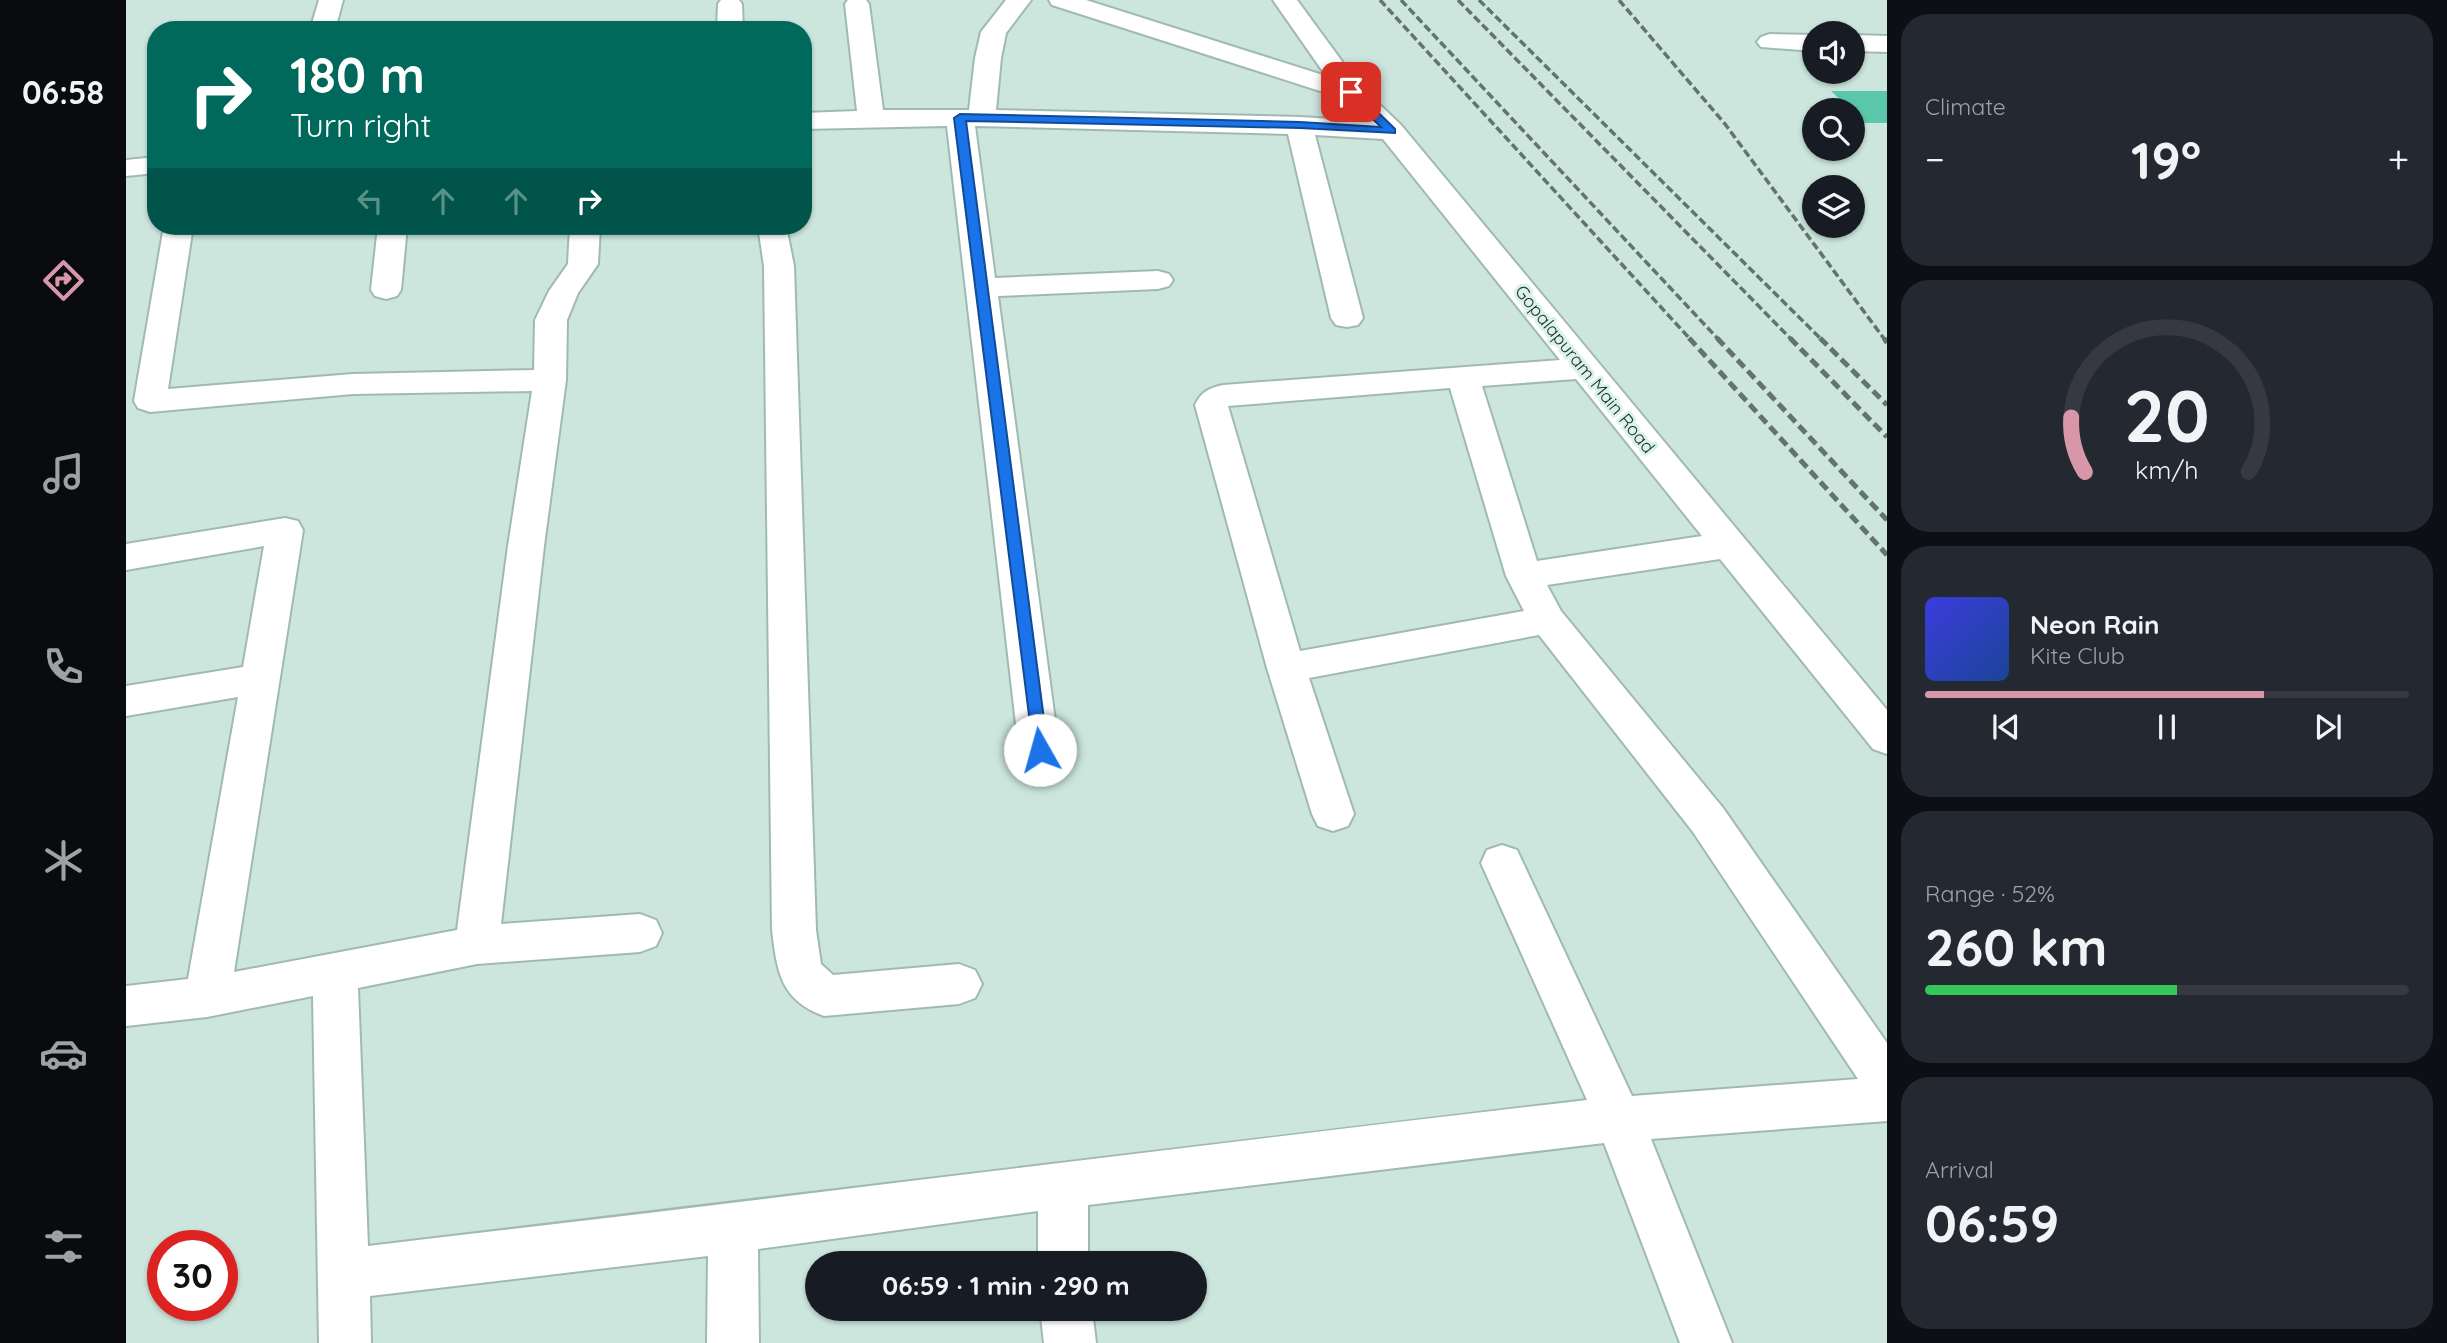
<!DOCTYPE html>
<html lang="en">
<head>
<meta charset="utf-8">
<style>
	:root { --surface:#171b24; --page:#242831; --text:#f1f3f6; --muted:#9ea1a6; --line:#363941; --accent:#d797a9 }
	body { margin:0; font-family:Quicksand,sans-serif; background:var(--page); color:var(--text); height:100vh; display:flex; flex-direction:column; font-size:26px; white-space:nowrap }
	* { box-sizing:border-box; margin:0 }
	p { font-size:23px; color:var(--muted) }
	.icon { flex:none; width:38px; height:38px; fill:none; stroke:currentColor; stroke-width:2; stroke-linecap:round; stroke-linejoin:round }
	.map { position:relative; flex:1; overflow:hidden }
	.sheet { display:flex; flex-direction:column; gap:14px; padding:14px; background:#0d0f14; width:560px }
	.sheet>* { flex:none }
	.top-card { position:absolute; left:21px; top:21px; width:665px; height:214px; border-radius:28px; box-shadow:0 2px 5px #0004; background:#00695c; color:#fff; overflow:hidden }
	.fabs { position:absolute; left:1676px; top:21px; display:grid; gap:14px }
	.fabs a { display:grid; place-items:center; width:63px; height:63px; border-radius:50%; background:var(--surface); box-shadow:0 2px 5px #0004; font-size:35px }
	.speed { position:absolute; left:21px; top:1230px; display:flex; gap:14px; font-size:35px; font-weight:700; text-align:center }
	.speed>* { display:grid; place-content:center; width:91px; height:91px; border-radius:50%; background:var(--surface); box-shadow:0 2px 5px #0004; line-height:1 }
	.speed .limit { border:10px solid #d22; background:#fff; color:#111 }
	.pin { position:absolute; display:grid; place-items:center; width:60px; height:60px; color:#fff; margin:-30px; border-radius:14px; box-shadow:0 4px 10px #0006 }
	.me { position:absolute; width:77px; margin:-38px; rotate:353deg; stroke-linejoin:round; filter:drop-shadow(0 0 5px #0008) }
	.turn { display:flex; align-items:center; gap:24px; height:147px; padding:0 28px; font-size:32px }
	.turn .icon { width:91px; height:91px; stroke-width:2.5 }
	.turn b { display:block; font-size:49px; line-height:60px }
	.lanes { display:flex; align-items:center; height:66px; padding:0 28px; background:#0003; justify-content:center; gap:35px; direction:ltr }
	.lanes .off { opacity:.35 }
	.big { font-size:52px; font-weight:800; line-height:1.1 }
	.sheet .widget { flex:1; display:flex; flex-direction:column; justify-content:center; gap:10px; min-width:0; padding:0 24px; border-radius:28px; background:var(--page) }
	.sheet .dial { align-items:center; gap:0 }
	.dial svg { height:182px; overflow:visible; fill:none; stroke:var(--line); stroke-width:7; stroke-linecap:round; text-anchor:middle }
	.dial text { fill:var(--text); stroke:none }
	.song { display:flex; align-items:center; gap:21px }
	.cover { width:84px; height:84px; border-radius:10px; background:linear-gradient(135deg,hsl(240 70% 55%),hsl(220 70% 35%)) }
	.played { height:7px; border-radius:4px; background:linear-gradient(90deg,var(--accent) 70%,var(--line) 70%) }
	.keys { display:flex; justify-content:space-around; direction:ltr }
	.heat { display:flex; justify-content:space-between; align-items:center; font-size:38px; direction:ltr }
	.charge { height:10px; border-radius:5px; background:linear-gradient(90deg,#34c759 52%,var(--line) 0) }
	.trip { position:absolute; left:679px; top:1251px; width:402px; height:70px; border-radius:35px; background:var(--surface); box-shadow:0 2px 5px #0004; font-weight:800; line-height:70px; text-align:center }
	main { display:flex; flex:1; min-height:0 }
	.dock { display:flex; flex-direction:column; width:126px; justify-content:space-around; align-items:center; background:#090b0e; color:var(--muted) }
	.dock .icon { width:49px; height:49px }
	.dock .selected { color:var(--accent) }
	.dock b { font-size:32px; color:var(--text) }
	.map>svg:first-child { display:block }
	.building { fill:#5bc7aa }
	.lines { fill:none; stroke-linecap:round; stroke-linejoin:round }
	.minor-casing { stroke:#a1bab1; stroke-width:4 }
	.minor { fill:#fff; fill-rule:evenodd }
	.rail-far1 { stroke:#63736d; stroke-width:3.5; stroke-dasharray:8 3.5; stroke-linecap:butt }
	.rail { stroke:#63736d; stroke-width:5; stroke-dasharray:10 5; stroke-linecap:butt }
	.route { fill:#1a73e8; stroke:#114b97; stroke-width:2 }
	.labels { text-anchor:middle; dominant-baseline:central; stroke-width:6; stroke-linejoin:round; paint-order:stroke }
	.street-label { font-size:18px; fill:#262f2c; stroke:#d9f3ea }
</style>
</head>
<body>
<main>
<nav class="dock">
<b>06:58</b>
<svg class="icon selected" aria-label="directions" viewBox="0 0 24 24"><path d="M12 3l9 9-9 9-9-9zM9 14v-3h6M13 9l2 2-2 2"/></svg>
<svg class="icon" aria-label="music" viewBox="0 0 24 24"><path d="M9 18V5l10-2v13"/><circle cx="6" cy="18" r="3"/><circle cx="16" cy="16" r="3"/></svg>
<svg class="icon" aria-label="phone" viewBox="0 0 24 24"><path d="M5 4h4l2 5-3 2q2 4 5 5l2-3 5 2v4C11 20 4 13 5 4z"/></svg>
<svg class="icon" aria-label="climate" viewBox="0 0 24 24"><path d="M12 3v18M4 7l16 10M4 17L20 7"/></svg>
<svg class="icon" aria-label="car" viewBox="0 0 24 24"><path d="M5 17H2v-5l4-1 3-4h7l3 4 3 1v5h-3M9 17h6M6 11h13"/><circle cx="7" cy="17" r="2"/><circle cx="17" cy="17" r="2"/></svg>
<svg class="icon" aria-label="filters" viewBox="0 0 24 24"><path d="M4 7h16M4 17h16"/><circle cx="9" cy="7" r="2"/><circle cx="15" cy="17" r="2"/></svg>
</nav>
<div class="map">
<svg width="1761" height="1343" viewBox="0 0 1761 1343">
	<rect width="100%" height="100%" fill="#cce6dd"/>
	<path class="building" d="M1705,91H1761V123H1739Z"/>
	<g class="lines">
		<defs>
			<path id="minor" d="M193,0H217L209,30H184Z
				M595,0H613L616,4L617,30H591L592,4Z
				M722,0H740L743,4L757,110H843L849,58L855,32L880,0H905L880,33L875,58L870,110L1174,117L1240,121L1216,98L926,5L923,0H960L1200,76L1147,0H1171L1234,86L1275,125L1761,710V754L1747,749L1594,559L1421,585L1435,611L1597,808L1761,1043V1121L1525,1139L1606,1343H1554L1478,1143L962,1205V1264H912V1211L632,1249L633,1343H581L582,1256L244,1296L245,1343H193L187,996L81,1017L0,1026V986L62,979L112,697L0,716V686L117,667L138,546L0,570V544L159,518L172,521L177,530L108,972L331,930L382,546L406,391L227,394L24,412L12,408L8,401L38,226H67L42,389L227,374L408,370L409,320L423,291L442,264L444,226H474L472,264L452,293L441,320L440,380L418,546L375,924L514,914L530,920L536,933L530,946L514,952L351,964L232,988L242,1246C648,1199 1054,1147 1461,1100L1355,863L1361,850L1376,845L1391,850L1506,1096L1732,1079L1567,832L1413,635L1183,678L1228,814L1222,826L1207,831L1192,826L1186,814L1141,668L1069,405C1075,392 1083,388 1097,385L1434,360L1257,139L1189,135L1237,318L1232,325L1221,327L1210,325L1205,318L1162,134L849,126L869,278L1032,271L1043,274L1047,280L1043,286L1032,289L872,296L933,750L927,761L913,766L899,761L893,750L821,126L677,129V113L731,111L719,4ZM1450,379L1576,536L1411,561L1356,386ZM1324,388L1380,576L1398,611L1174,651L1102,406Z
				M1644,34L1689,35V51L1635,47L1631,42L1635,37Z
				M1727,35L1761,36V52L1727,51Z
				M30,157V173L0,176V160Z
				M252,226H281L275,290L271,296L260,299L249,296L245,290Z
				M632,226H660L668,266L690,930L695,964L707,975L833,964L849,970L856,984L849,998L833,1004L698,1016C654,1000 651,971 646,930L638,266Z
				M914,1309H966L970,1343H918Z"/>
		</defs>
		<use href="#minor" class="minor-casing"/>
		<use href="#minor" class="minor"/>
		<path class="rail-far1" d="M1254,0L1565,340
			M1275,0L1593,340
			M1332,0L1666,340
			M1353,0L1696,340
			M1493,0L1599,124L1759,340"/>
		<path class="rail" d="M1563,338L1761,555
			M1591,338L1761,520
			M1664,338L1761,437
			M1694,338L1761,405
			M1758,338L1761,343"/>
	</g>
	<path class="route" d="M1221,90H1229L1269,129V133L1174,128L840,121L922,750L919,755H908L828,118L834,114L1174,122L1255,127L1221,94Z"/>
	<g class="labels">
		<g class="street-label">
			<text transform="translate(1459 369) rotate(51)">Gopalapuram Main Road</text>
		</g>
	</g>
</svg>
<div class="fabs">
<a><svg class="icon" aria-label="sound" viewBox="0 0 24 24"><path d="M4 9h4l5-4v14l-5-4H4zM17 9q2 3 0 6"/></svg></a>
<a><svg class="icon" aria-label="search" viewBox="0 0 24 24"><circle cx="10" cy="10" r="6"/><path d="M15 15l6 6"/></svg></a>
<a><svg class="icon" aria-label="layers" viewBox="0 0 24 24"><path d="M12 4l9 5-9 5-9-5zM3 14l9 5 9-5"/></svg></a>
</div>
<div class="speed"><div class="limit">30</div></div>
<div class="pin" style="left:1225px;top:92px;background:#d93025"><svg class="icon" aria-label="arrive" viewBox="0 0 24 24"><path d="M6 21V4h12l-3 4 3 4H6"/></svg></div>
<svg class="me" style="left:914px;top:750px" viewBox="-20 -20 40 40"><circle r="19" fill="#fff"/><path d="M0-13L10 11 0 6-10 11z" fill="#1a73e8"/></svg>
<div class="trip">06:59 · 1 min · 290 m</div>
<div class="top-card">
<div class="turn"><svg class="icon" aria-label="right" viewBox="0 0 24 24"><path d="M7 20v-9h11M14 6l5 5-5 5"/></svg><div><b>180 m</b>Turn right</div></div>
<div class="lanes"><svg class="icon off" aria-label="left" viewBox="0 0 24 24"><path d="M17 20v-9H6M10 6l-5 5 5 5"/></svg><svg class="icon off" aria-label="ahead" viewBox="0 0 24 24"><path d="M12 20V5M6 11l6-6 6 6"/></svg><svg class="icon off" aria-label="ahead" viewBox="0 0 24 24"><path d="M12 20V5M6 11l6-6 6 6"/></svg><svg class="icon" aria-label="right" viewBox="0 0 24 24"><path d="M7 20v-9h11M14 6l5 5-5 5"/></svg></div>
</div>
</div>
<section class="sheet">
<div class="widget"><p>Climate</p>
<div class="heat"><a>−</a><b class="big">19°</b><a>+</a></div>
</div>
<div class="widget dial"><svg viewBox="0 0 100 80">
<path d="M14 69A42 42 0 1 1 86 69"/>
<path d="M14 69A42 42 0 0 1 8 45" stroke="#d797a9"/>
<text x="50" y="56" font-size="32" font-weight="700">20</text>
<text x="50" y="72" font-size="11">km/h</text>
</svg></div>
<div class="widget">
<div class="song"><i class="cover"></i><div><b>Neon Rain</b><p>Kite Club</p></div></div>
<div class="played"></div>
<div class="keys"><svg class="icon" aria-label="previous" viewBox="0 0 24 24"><path d="M18 5L8 12l10 7zM5 5v14"/></svg><svg class="icon" aria-label="pause" viewBox="0 0 24 24"><path d="M8 5v14M16 5v14"/></svg><svg class="icon" aria-label="next" viewBox="0 0 24 24"><path d="M6 5l10 7-10 7zM19 5v14"/></svg></div>
</div>
<div class="widget"><p>Range · 52%</p><b class="big">260 km</b><div class="charge"></div></div>
<div class="widget"><p>Arrival</p><b class="big">06:59</b></div>
</section>
</main>
</body>
</html>
